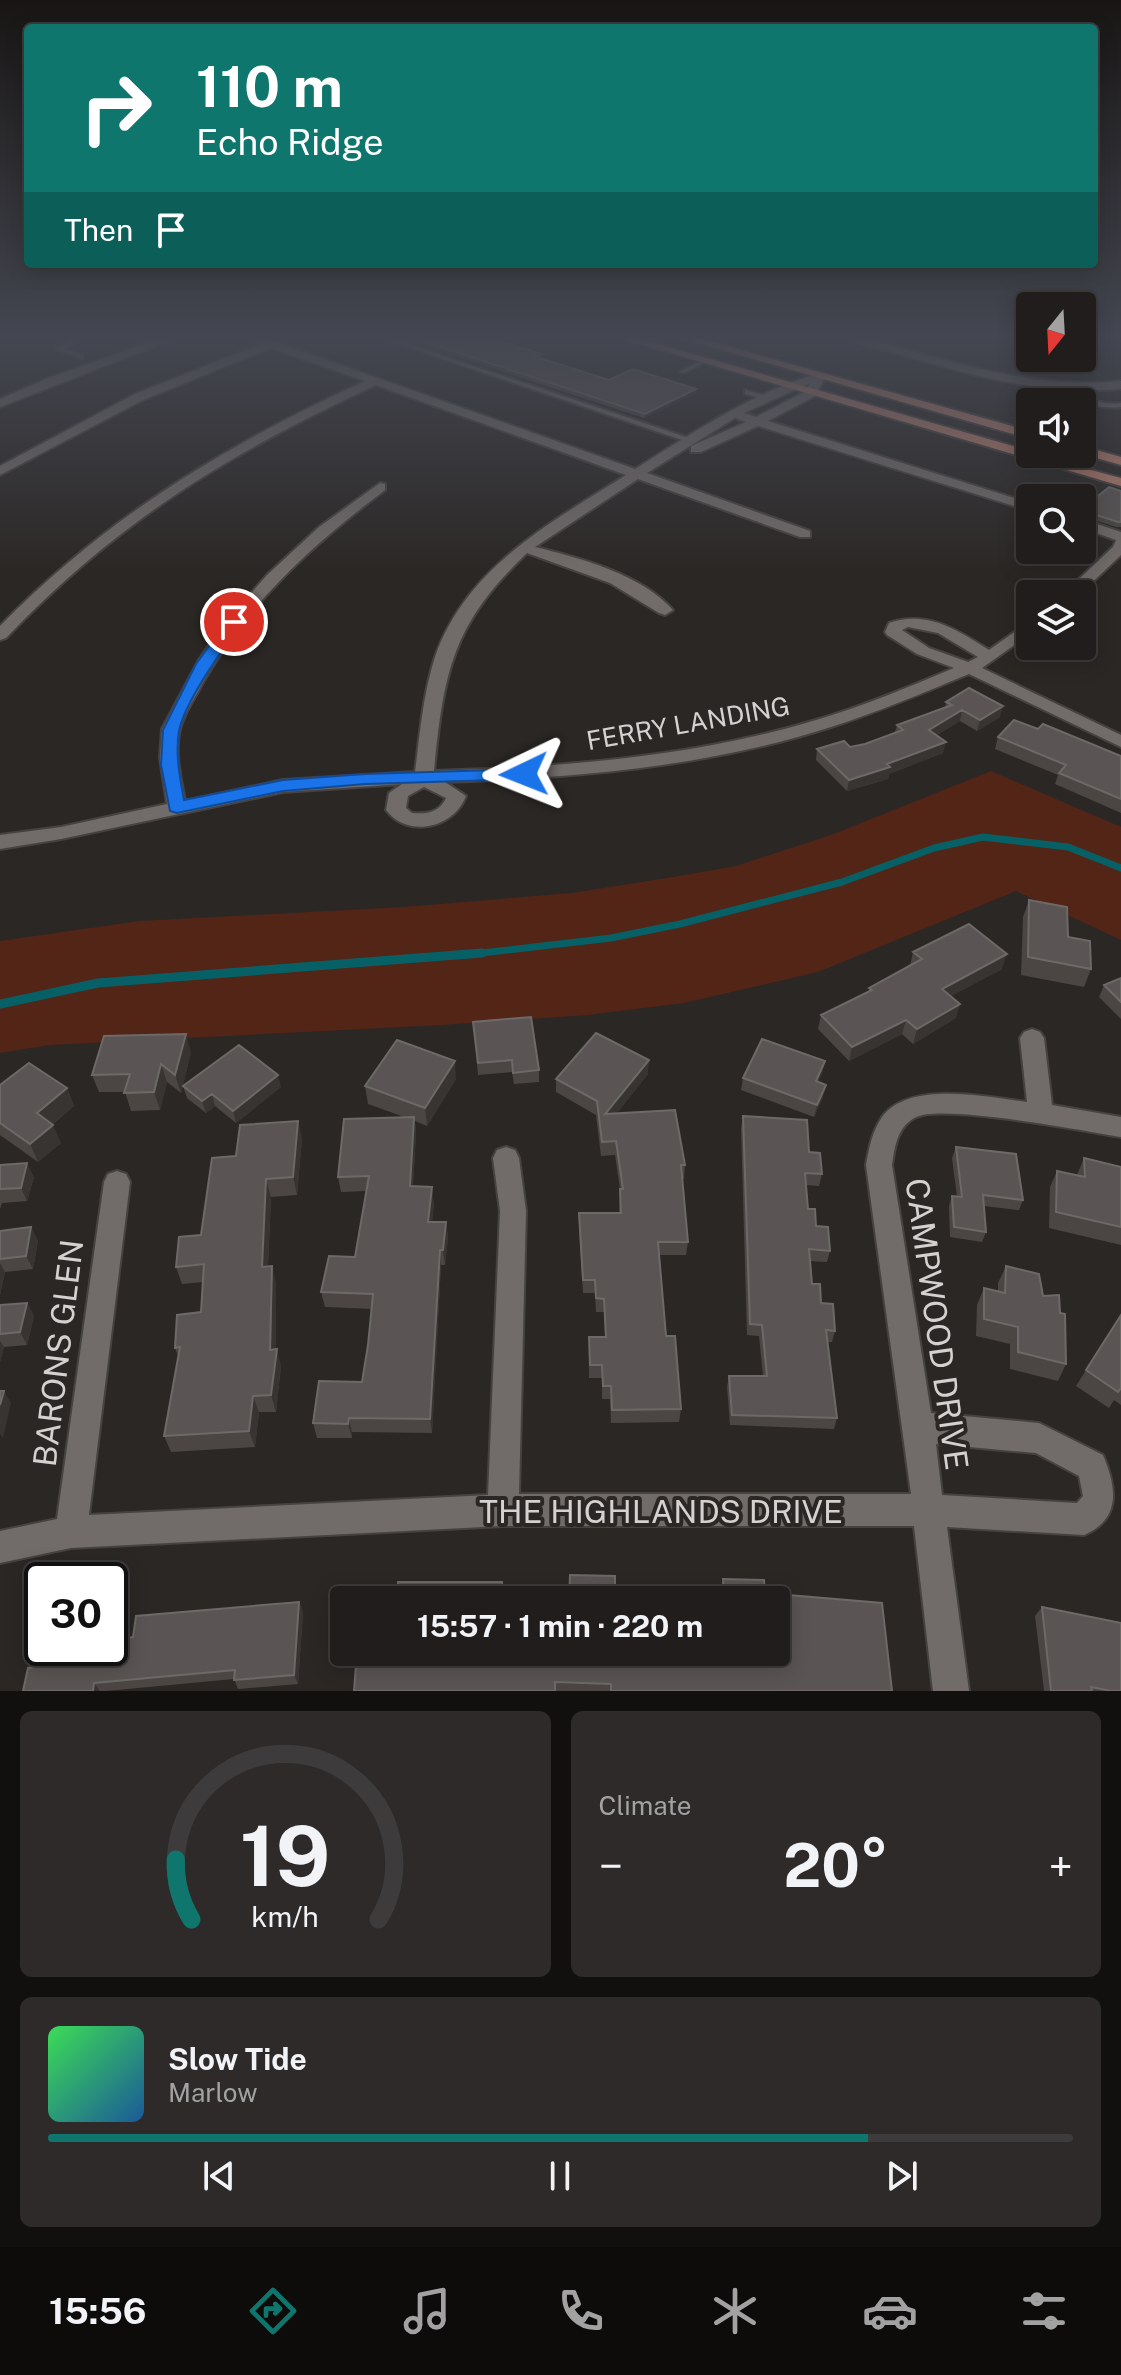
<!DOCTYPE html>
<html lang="en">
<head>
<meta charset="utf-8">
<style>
	:root { --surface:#201d1c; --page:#2d2a29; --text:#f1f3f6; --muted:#a2a2a3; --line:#3d3b3b; --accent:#0f766e }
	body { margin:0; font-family:"Public Sans",sans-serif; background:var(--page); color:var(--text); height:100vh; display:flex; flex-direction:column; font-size:30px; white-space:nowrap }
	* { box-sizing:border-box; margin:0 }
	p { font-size:26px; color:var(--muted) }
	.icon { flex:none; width:44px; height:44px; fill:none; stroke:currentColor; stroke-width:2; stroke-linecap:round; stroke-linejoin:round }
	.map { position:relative; height:1691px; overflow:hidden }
	.sheet { display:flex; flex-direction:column; gap:20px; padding:20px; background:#12100f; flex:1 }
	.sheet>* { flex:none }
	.guide { position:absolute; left:24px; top:24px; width:1074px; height:244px; border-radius:8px; box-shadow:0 4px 20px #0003,0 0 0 2px var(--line); background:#0f766e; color:#fff; overflow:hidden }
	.needle { width:52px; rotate:198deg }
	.controls { position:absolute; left:1016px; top:292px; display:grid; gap:16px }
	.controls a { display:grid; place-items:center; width:80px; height:80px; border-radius:8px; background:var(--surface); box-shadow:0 4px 20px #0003,0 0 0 2px var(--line); font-size:40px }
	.speed { position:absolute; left:24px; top:1562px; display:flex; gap:16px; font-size:40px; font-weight:700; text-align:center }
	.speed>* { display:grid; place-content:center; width:104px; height:104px; border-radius:50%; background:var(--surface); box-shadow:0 4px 20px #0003,0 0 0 2px var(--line); line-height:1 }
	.speed .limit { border:4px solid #111; border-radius:12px; background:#fff; color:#111 }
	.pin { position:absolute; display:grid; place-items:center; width:68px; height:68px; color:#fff; margin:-34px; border:4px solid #fff; border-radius:50%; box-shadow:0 2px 8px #0007 }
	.me { position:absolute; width:88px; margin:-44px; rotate:268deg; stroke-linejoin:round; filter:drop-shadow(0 0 6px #0008) }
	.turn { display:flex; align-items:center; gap:28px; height:168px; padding:0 40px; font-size:36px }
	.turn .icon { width:104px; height:104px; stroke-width:2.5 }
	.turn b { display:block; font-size:56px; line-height:68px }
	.then { display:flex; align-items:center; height:76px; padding:0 40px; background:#0003; gap:16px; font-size:30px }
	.big { font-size:60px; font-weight:700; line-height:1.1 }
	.sheet .widget { flex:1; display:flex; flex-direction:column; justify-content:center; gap:12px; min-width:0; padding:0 28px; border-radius:12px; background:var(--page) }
	.sheet .dial { align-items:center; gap:0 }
	.dial svg { height:208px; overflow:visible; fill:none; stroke:var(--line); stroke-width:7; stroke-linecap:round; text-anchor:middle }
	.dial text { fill:var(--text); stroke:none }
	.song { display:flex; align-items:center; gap:24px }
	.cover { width:96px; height:96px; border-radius:12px; background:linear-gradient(135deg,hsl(130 70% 55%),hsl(210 70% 35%)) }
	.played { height:8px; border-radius:4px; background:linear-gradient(90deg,var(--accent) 80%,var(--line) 80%) }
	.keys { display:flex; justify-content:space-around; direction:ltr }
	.heat { display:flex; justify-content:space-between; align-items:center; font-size:44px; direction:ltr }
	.sheet .tiles { flex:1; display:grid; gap:20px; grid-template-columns:1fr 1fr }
	.widget:last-child { grid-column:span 2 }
	.trip { position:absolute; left:330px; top:1586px; width:460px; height:80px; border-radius:8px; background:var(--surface); box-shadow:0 4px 20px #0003,0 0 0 2px var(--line); font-weight:700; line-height:80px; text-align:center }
	.dock { display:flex; height:128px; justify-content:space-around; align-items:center; background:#0d0c0b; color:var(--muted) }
	.dock .icon { width:56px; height:56px }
	.dock .current { color:var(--accent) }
	.dock b { font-size:36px; color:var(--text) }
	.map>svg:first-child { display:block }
	.green { fill:#532517 }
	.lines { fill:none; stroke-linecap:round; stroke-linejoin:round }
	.stream-far1 { stroke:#076065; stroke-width:7 }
	.stream { stroke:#076065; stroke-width:9 }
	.lane-casing { stroke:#464240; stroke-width:4 }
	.street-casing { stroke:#464240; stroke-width:4 }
	.secondary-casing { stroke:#464240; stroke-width:4 }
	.primary-casing { stroke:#464240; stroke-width:4 }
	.lane { fill:#716b69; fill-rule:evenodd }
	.street { fill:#716b69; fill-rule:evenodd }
	.secondary { fill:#716b69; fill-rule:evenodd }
	.primary { fill:#b97e6d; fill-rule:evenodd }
	.wall { fill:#4b4644 }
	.shaded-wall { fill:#383432 }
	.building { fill:#5a5554; stroke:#6d6967; stroke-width:2 }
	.route { fill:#1a73e8; stroke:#114b97; stroke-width:2 }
	.labels { text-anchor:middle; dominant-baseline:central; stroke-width:8; stroke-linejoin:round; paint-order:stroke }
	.street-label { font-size:26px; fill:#d4d1d0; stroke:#2b2725 }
	.near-street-label { font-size:32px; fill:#d4d1d0; stroke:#2b2725 }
</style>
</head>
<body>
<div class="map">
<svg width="1121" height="1691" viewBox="0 0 1121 1691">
	<rect width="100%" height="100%" fill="#2b2725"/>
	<path class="green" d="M991,771L1121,827V940L1016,891L818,972L684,1003L587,1015L441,1025L49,1045L0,1053V941L139,921L404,907L572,893L679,876L736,866L831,835Z"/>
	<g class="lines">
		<path class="stream-far1" d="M464,955L611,938L680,924L842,882L934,848L983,837L1068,847L1121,868"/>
		<path class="stream" d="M0,1004L98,983L482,953"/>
		<defs>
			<path id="lane" d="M81,335H89L64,349L83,356V358L55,349Z
				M372,335H381L695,440L688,442Z
				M518,335H527L515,340L512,338Z
				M703,360L708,361L684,373L679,372Z
				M1078,387H1082C1092,402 1104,405 1121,403V407C1103,409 1082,406 1078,387Z
				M745,390L770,397L766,399L745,394Z"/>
			<path id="street" d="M241,335H256L635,469C694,432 753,392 820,373L826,376L815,396L768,421L1030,503V511L758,426L701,452H691V446L746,422L735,418L647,473L810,531V537H800L638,479L535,547C580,558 641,574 673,610L665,615L659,613L610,583L527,553C452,625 444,671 434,771C562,767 693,757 816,720C863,706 909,687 954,668L917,654L887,635L885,632L889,623C928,610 957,630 989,650L1030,621V634L982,668L1121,735V747L969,674C923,693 878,712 831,727C708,767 573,778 445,782L466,796C454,828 408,839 386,810L389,793L402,784L283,792L61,839L0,849V835L61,827L167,804L160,758L162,729L199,660L221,627L267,575L319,527L380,483L385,484V490C312,545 247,604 202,684C194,700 182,716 179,734C175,756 181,779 185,801L283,780L415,772C420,733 423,694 435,657C466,567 552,522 626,475L376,385C228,454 119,520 6,638L0,640V626C108,516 226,445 365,381L271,348L143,400L0,475V466L135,394L261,344ZM810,383L806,391L756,417L744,413ZM908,627L938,633L978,657L968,662L929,648L902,630ZM424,787L446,798C439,813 427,814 412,813L406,808L408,796Z
				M839,335H855C943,359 1029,390 1121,381V389C1042,396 966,374 891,352C875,347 851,344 839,335Z
				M1082,519L1121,532V555L1080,594H1063L1113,547L1116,540L1082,528Z
				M1032,1029L1040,1032L1044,1038L1052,1105L1121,1117V1137C1085,1131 944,1104 916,1117C897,1127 895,1146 892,1165L931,1413L1039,1423L1103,1455C1117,1488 1121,1519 1084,1535L947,1527L969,1691H933L914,1526H503L71,1548L0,1563V1531L57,1519L104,1182L108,1174L117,1171L126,1174L130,1182L89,1515L488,1495L500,1211L493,1158L497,1150L506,1147L515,1150L519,1158L526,1211L519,1494H911L866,1165C869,1148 872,1132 882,1117C909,1080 988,1097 1027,1102L1020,1038L1024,1032ZM936,1444L1036,1453L1079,1476L1083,1496L1077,1503L942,1495Z"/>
			<path id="secondary" d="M169,335H184L0,407V399L46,379Z"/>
			<path id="primary" d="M610,335H626L1030,451V454L1121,478V486Z
				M671,335H687L1030,431V439Z
				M1082,446L1121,457V465L1082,454Z"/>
		</defs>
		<use href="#lane" class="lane-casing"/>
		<use href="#street" class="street-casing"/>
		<use href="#secondary" class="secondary-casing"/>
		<use href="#primary" class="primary-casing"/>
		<use href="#lane" class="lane"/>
		<use href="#street" class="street"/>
		<use href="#secondary" class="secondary"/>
		<use href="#primary" class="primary"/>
	</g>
	<path class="wall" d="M391,335H480L542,359L609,380L696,389V393L644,418Z
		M1121,491V527H1116L1083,516L1082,512Z
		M946,702L1000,717L977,731L960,721L937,735L943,753L889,774L888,779L847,791L816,760L817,749L850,747L865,744L895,732L897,725L945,707Z
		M1038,729L1121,756V813L1055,784L1058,775L995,749L998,737Z
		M1029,900L1068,937L1091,969L1084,987L1021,975L1023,917Z
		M913,952L1002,969L951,996L956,1018L913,1044L902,1034L849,1061L818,1029L821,1015L869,992V988L910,966Z
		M1121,978V1019L1099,997L1104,985Z
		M473,1022L539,1070V1082L514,1084L512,1072L478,1075Z
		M191,1052L181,1093L167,1082L160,1110L131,1111L125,1092H99L92,1075Z
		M825,1061L822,1073L818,1082L823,1097L814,1117L741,1090L743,1078Z
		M648,1074L617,1113L685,1165L684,1179H682L688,1242L686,1255H659L666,1336L681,1409L679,1422L611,1423L610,1399H602V1378H589V1337H605L604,1312H596L595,1293H583L579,1227V1213H619L620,1189L615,1155L601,1156L596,1115L556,1092V1079Z
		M456,1079L427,1126L415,1121L416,1133L413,1186L434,1203L432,1222H446L448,1238L445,1265H441L432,1433L352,1432V1438H317L313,1423L362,1382L368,1345L372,1309L325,1307L321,1292L355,1257L366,1191L341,1192L338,1177L404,1117L368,1104L365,1086Z
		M0,1085L67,1088L74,1106L52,1125L61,1143L38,1162L0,1135Z
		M183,1086L281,1087L236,1123L215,1106L206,1113L187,1098Z
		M743,1116L822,1174L819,1186L806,1185L808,1209L830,1251L827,1262L810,1261L812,1284L835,1331L832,1342H827L837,1418L834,1429L730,1425L727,1387L729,1376H763L759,1336L747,1335L741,1128Z
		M302,1138L297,1195L271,1197L268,1266L276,1283V1349L281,1366L276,1412H259L255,1447L171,1452L164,1436L178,1356L175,1348L201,1312L203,1282L182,1284L176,1267L201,1235L236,1156Z
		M956,1147L1023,1200L1019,1210L984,1206L986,1232L982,1242L950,1237L949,1206L952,1196L957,1197L952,1158Z
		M1084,1158L1121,1167V1245L1049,1228L1050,1187L1057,1171L1077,1175Z
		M0,1165L34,1177L27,1201L2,1203L0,1209Z
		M31,1227L38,1241L33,1269L5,1272L0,1295V1231Z
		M1006,1266L1043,1296L1060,1313L1066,1364L1058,1381L1010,1369V1344L976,1336L977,1305L984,1288L998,1291V1283Z
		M27,1303L34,1316L27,1345L4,1347L0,1362V1305Z
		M1121,1315V1405L1114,1400L1109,1408L1076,1386Z
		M723,1579L764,1580L765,1593L882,1603L892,1691H354L357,1652H776V1600H720V1593Z
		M299,1602L303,1612L298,1684L238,1689L234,1679L106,1691H23L72,1662L133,1637Z
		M1042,1607L1121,1691H1044L1035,1616Z"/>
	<path class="shaded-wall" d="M696,389V393L644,418L645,414Z
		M1003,706L1000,717L977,731L980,720Z
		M962,710L960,721L927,741L929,730Z
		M946,742L943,753L889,774L888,779L847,791L849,780Z
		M1007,954L1002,969L938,1003L942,989Z
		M960,1004L956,1018L913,1044L917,1029Z
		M906,1020L902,1034L849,1061L852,1047Z
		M186,1034L191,1052L181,1093L175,1075Z
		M649,1060L648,1074L605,1128V1114Z
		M455,1061L456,1079L427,1126L425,1108Z
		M825,1061L822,1073L813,1093L816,1081Z
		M161,1064L167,1082L160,1110L154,1092Z
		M278,1075L281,1087L236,1123L233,1111Z
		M826,1085L823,1097L814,1117L817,1105Z
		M67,1088L74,1106L44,1131L37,1113Z
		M212,1094L215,1106L206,1113L202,1101Z
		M414,1117L416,1133L412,1202L410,1186Z
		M298,1121L302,1138L297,1195L293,1177Z
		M53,1125L61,1143L38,1162L30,1144Z
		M27,1163L34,1177L27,1201L21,1188Z
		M266,1179L271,1197L267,1284L262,1267Z
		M432,1187L434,1203L430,1238L428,1222Z
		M446,1222L448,1238L445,1265L443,1250Z
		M31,1227L38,1241L33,1269L26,1256Z
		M440,1250L441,1265L432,1433L430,1419Z
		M0,1263L5,1272L0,1295Z
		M272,1266L276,1283V1358L277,1349L281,1366L276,1412L271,1395Z
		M27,1303L34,1316L27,1345L20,1332Z
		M0,1341L4,1347L0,1362Z
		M4,1391L11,1403L3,1438L0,1434V1405Z
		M253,1396L259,1412L255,1447L249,1431Z
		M349,1418L352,1432V1438L348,1424Z
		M299,1602L303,1612L298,1684L294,1675Z
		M94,1683L100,1691H93Z"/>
	<path class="building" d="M404,335H480L542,354L536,357L609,380L633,369L696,389L645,414Z
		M1109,487L1121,491V522H1118L1084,511L1082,512V509Z
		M969,688L1003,706L980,720L962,710L929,730L946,742L887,764L890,767L849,780L817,749L844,741L850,747L865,744L903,730L897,725L952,705L946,702Z
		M1014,720L1038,729L1043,724L1121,756V799L1059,773L1066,765L998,737Z
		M1029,900L1067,907L1068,937L1090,941L1091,969L1028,957Z
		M969,924L1007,954L942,989L960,1004L917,1029L906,1020L852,1047L821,1015L872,990L869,988L922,959L913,952Z
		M1121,978V1002L1104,985Z
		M531,1017L539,1070L513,1073L512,1060L478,1063L473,1022Z
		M596,1033L649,1060L605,1114L675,1110L685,1165H681L688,1242H658L666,1336H675L681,1409L612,1410L611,1386H603L602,1365H590L589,1337H606L604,1299L596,1298L595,1280H583L579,1213H621L620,1189H623L616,1141L602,1142L597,1101L556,1079Z
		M186,1034L175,1075L161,1064L154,1092L124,1093L130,1074L92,1075L104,1036Z
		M762,1039L825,1061L816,1081L826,1085L817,1105L743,1078Z
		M397,1040L455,1061L425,1108L365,1086Z
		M239,1045L278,1075L233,1111L212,1094L202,1101L183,1086Z
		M29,1063L67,1088L37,1113L53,1125L30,1144L0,1123V1085Z
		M743,1116L807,1120L809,1152L820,1153L822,1174L805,1173L808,1209H815L816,1226L828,1227L830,1251L809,1249L812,1284H820L821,1303L833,1304L835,1331L826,1330L837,1418L732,1415L729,1376H767L762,1325L750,1324Z
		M414,1117L410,1186L432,1187L428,1222H446L443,1250H440L430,1419L349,1418L348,1424L313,1423L319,1381L362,1382L368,1345L373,1294L321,1292L329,1256L355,1257L369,1176L338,1177L344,1119Z
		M298,1121L293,1177L266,1179L262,1267L272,1266L270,1350L277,1349L271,1395L253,1396L249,1431L164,1436L180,1347L175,1348L177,1315L201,1312L204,1264L176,1267L179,1237L201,1235L212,1158L236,1156L240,1125Z
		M956,1147L1016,1154L1023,1200L983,1195L986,1232L954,1227L952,1196L962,1197Z
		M1084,1158L1121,1167V1227L1056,1212L1057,1171L1085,1177Z
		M27,1163L21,1188L0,1189V1165Z
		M31,1227L26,1256L0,1259V1231Z
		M1006,1266L1039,1274L1043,1296L1059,1295L1060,1313L1065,1314L1066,1364L1018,1352V1327L984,1319V1288L1005,1293Z
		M27,1303L20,1332L0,1334V1305Z
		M1121,1315V1388L1118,1392L1086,1370Z
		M0,1391H4L0,1405Z
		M570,1575L615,1576V1600H569Z
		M723,1579L764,1580L765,1593L882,1603L892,1691H611V1684L555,1682V1691H354L357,1652H776V1600H724Z
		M398,1582H502V1600H397Z
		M299,1602L294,1675L234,1680L235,1670L94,1683L93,1691H23L28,1668L72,1662L74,1648H110V1640L133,1637L136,1616Z
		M1042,1607L1121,1623V1691H1111L1091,1687L1092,1691H1051Z"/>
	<linearGradient id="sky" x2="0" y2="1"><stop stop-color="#181514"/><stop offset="0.59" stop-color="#444751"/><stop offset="1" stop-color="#444751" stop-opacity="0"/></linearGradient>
	<rect width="1121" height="572" fill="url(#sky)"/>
	<path class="route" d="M234,618L242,622C223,649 185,701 179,731C175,754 180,778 184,800L283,780L365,774L524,769L533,774L524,779L365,784L283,791L177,813L170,811L161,765L163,730L196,664L229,619Z"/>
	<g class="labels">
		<g class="street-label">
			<text transform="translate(688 723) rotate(-10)">FERRY LANDING</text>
		</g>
		<g class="near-street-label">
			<text transform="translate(937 1324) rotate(82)">CAMPWOOD DRIVE</text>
			<text transform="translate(58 1353) rotate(-83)">BARONS GLEN</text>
			<text x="661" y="1511">THE HIGHLANDS DRIVE</text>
		</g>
	</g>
</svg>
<div class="controls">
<a><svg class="needle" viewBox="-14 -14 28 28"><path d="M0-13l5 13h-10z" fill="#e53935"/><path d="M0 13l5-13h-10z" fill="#a2a2a3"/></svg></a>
<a><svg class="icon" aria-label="sound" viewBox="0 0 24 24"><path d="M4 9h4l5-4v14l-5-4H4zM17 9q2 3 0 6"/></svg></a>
<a><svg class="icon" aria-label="search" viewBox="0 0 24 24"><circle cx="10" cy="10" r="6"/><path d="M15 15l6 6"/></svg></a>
<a><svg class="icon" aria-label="layers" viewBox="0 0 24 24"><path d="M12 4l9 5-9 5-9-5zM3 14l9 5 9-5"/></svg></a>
</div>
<div class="speed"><div class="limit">30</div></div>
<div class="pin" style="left:234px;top:622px;background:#d93025"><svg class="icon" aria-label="arrive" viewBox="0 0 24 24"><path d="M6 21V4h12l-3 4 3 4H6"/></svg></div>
<svg class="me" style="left:524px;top:774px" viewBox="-20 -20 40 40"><path d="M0-17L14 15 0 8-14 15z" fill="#1a73e8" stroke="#fff" stroke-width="4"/></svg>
<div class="trip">15:57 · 1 min · 220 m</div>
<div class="guide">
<div class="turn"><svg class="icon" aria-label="right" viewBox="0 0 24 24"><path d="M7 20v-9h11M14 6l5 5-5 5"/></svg><div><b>110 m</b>Echo Ridge</div></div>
<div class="then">Then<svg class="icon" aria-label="arrive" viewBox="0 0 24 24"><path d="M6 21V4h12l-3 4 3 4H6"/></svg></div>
</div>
</div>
<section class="sheet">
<div class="tiles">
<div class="widget dial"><svg viewBox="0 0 100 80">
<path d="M14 69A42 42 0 1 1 86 69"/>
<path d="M14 69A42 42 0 0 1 8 46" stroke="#0f766e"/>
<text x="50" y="56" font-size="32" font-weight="700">19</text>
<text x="50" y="72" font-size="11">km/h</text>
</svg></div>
<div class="widget"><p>Climate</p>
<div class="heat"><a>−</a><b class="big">20°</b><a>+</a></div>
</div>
<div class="widget">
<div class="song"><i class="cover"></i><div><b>Slow Tide</b><p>Marlow</p></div></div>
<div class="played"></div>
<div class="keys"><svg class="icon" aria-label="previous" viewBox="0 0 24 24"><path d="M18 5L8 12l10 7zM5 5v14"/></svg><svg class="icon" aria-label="pause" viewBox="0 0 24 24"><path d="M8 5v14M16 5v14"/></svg><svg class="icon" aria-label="next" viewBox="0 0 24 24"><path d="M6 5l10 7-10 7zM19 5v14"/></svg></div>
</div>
</div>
</section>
<nav class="dock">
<b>15:56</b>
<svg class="icon current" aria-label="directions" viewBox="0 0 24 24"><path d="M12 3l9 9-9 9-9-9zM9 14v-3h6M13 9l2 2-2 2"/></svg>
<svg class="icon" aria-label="music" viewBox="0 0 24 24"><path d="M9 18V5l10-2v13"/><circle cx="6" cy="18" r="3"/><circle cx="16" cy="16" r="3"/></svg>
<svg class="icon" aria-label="phone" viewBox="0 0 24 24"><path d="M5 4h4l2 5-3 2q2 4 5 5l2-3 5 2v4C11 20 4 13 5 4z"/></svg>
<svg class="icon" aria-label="climate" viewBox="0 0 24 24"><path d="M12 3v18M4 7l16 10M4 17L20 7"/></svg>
<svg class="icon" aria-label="car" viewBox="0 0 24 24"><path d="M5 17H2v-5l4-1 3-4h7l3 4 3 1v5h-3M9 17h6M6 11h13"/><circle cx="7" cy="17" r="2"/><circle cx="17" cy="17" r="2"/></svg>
<svg class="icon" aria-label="filters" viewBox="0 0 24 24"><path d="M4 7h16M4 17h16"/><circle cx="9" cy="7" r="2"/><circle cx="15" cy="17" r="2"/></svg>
</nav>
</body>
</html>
